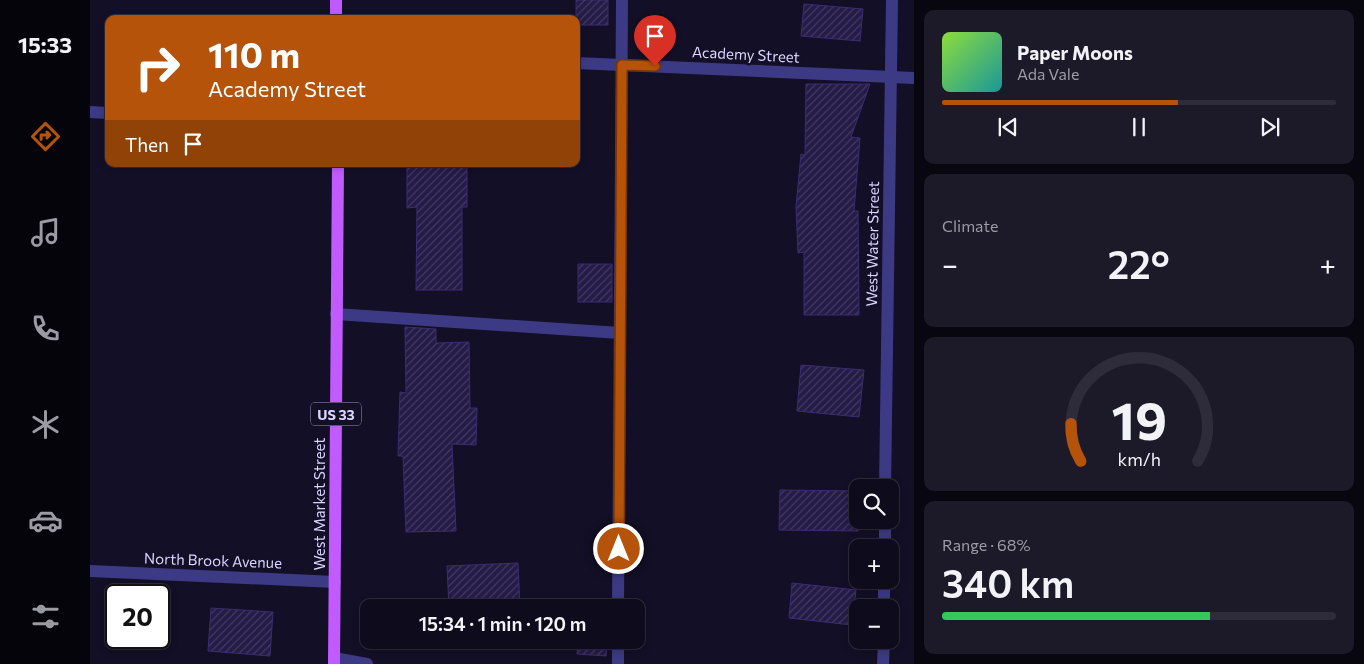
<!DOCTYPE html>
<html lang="en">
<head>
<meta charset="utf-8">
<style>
	:root { --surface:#0e0b1c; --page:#1c1929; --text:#f1f3f6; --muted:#9b9ba3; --line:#2e2b3b; --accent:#b45309 }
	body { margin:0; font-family:Commissioner,sans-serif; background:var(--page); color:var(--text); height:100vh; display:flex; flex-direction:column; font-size:19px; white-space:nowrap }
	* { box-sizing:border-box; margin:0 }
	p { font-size:16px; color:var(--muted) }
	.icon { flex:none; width:28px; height:28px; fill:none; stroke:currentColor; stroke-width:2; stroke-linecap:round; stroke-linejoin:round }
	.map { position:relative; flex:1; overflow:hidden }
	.side { display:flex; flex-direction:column; gap:10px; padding:10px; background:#08060f; width:450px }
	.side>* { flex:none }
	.top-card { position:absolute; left:15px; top:15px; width:475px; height:152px; border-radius:10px; box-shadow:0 2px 8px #0003,0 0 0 1px var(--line); background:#b45309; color:#fff; overflow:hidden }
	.tools { position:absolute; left:759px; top:479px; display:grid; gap:10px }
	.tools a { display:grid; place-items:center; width:50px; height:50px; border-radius:10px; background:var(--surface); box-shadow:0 2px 8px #0003,0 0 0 1px var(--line); font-size:25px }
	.speed { position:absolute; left:15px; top:584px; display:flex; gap:10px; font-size:25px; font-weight:700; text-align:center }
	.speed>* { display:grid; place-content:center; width:65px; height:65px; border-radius:50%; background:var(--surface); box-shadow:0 2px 8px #0003,0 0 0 1px var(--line); line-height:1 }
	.speed .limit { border:2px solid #111; border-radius:8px; background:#fff; color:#111 }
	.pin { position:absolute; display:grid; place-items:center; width:42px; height:42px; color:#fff; margin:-51px -21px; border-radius:50% 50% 50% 0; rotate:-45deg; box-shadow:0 0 5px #0007 }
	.pin .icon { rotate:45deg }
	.me { position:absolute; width:55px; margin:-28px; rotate:0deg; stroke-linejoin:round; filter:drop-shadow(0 0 4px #0008) }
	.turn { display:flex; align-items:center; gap:18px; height:105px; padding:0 20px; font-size:22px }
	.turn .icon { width:65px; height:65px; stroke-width:2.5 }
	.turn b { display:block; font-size:35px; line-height:42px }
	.then { display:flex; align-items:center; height:48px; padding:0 20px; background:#0003; gap:10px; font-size:19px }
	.big { font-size:38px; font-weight:600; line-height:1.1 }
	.side .card { flex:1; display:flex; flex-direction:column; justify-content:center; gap:8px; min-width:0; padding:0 18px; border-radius:10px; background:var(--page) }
	.side .dial { align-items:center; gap:0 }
	.dial svg { height:130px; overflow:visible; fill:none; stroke:var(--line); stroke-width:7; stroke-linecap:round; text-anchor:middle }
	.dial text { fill:var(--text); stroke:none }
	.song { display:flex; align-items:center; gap:15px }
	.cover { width:60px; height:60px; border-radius:8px; background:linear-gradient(135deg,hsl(90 70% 55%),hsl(180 70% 35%)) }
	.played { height:5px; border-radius:2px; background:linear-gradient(90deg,var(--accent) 60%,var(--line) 60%) }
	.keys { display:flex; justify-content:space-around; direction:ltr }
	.heat { display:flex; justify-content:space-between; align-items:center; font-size:28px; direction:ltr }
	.charge { height:8px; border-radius:4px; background:linear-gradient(90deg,#34c759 68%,var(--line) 0) }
	.trip { position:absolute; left:270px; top:599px; width:285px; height:50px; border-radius:10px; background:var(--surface); box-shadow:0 2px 8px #0003,0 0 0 1px var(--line); font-weight:600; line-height:50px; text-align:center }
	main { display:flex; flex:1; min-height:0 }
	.tab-bar { display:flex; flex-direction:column; width:90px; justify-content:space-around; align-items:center; background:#06040b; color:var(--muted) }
	.tab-bar .icon { width:35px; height:35px }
	.tab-bar .current { color:var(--accent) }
	.tab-bar b { font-size:22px; color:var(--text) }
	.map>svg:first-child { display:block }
	.building { fill:url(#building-hatch); stroke:#3b2d73 }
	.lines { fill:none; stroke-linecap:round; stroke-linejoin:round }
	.service { stroke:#3d3a85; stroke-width:12 }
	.minor { stroke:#3d3a85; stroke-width:12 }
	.primary { stroke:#c25bff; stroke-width:12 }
	.route-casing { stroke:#753606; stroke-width:12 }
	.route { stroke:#b45309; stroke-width:9 }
	.labels { text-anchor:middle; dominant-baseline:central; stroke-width:5; stroke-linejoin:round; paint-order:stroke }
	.shield { fill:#130f26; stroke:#9e99be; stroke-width:1 }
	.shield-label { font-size:14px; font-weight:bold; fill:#d9d4ff }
	.street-label { font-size:15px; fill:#d9d4ff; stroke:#130f26 }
</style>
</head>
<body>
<main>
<nav class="tab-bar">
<b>15:33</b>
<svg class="icon current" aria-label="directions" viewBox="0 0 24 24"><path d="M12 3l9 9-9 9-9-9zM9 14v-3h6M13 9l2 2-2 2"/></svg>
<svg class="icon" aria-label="music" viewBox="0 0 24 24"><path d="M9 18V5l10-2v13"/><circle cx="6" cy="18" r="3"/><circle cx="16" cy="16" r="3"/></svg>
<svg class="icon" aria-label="phone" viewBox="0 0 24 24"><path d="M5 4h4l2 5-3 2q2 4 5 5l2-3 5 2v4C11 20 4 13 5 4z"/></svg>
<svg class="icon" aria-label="climate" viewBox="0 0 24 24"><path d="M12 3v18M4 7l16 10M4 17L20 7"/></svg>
<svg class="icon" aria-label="car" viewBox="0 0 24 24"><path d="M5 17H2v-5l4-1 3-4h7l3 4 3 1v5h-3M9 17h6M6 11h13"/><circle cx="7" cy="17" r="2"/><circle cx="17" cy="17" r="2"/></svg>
<svg class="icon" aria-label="filters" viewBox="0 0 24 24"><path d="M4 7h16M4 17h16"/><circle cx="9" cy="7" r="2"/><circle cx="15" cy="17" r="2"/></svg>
</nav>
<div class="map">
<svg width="824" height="664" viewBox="0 0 824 664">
	<defs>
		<pattern id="building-hatch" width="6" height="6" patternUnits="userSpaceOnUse" patternTransform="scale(1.25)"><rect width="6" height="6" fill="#241b47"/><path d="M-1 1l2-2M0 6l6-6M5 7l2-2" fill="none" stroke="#433b63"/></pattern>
	</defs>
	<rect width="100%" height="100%" fill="#130f26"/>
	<path class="building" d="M486,0H518V25H486Z
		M714,4L773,9L770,41L711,36Z
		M716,84H780L761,137L770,138L764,211H768L769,315H714V252L708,253L706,207L711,154L715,155Z
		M317,164H377V207H372V290H326L327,207L317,208Z
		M488,264H522V302H488Z
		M315,327L346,329V343L379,342L380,408H387L386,445L362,444L366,531L316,532L313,456H308L310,392L316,393Z
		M711,365L774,370L769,417L707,411Z
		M690,490L768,491V531L689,530Z
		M428,563L430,608H359L357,566Z
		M702,583L766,590L762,625L699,618Z
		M491,602L520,605V608H491Z
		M121,608L183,612L180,656L118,651Z
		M488,640H517L516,656L487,654Z"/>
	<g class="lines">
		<path class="service" d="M0,112L19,113
			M246,314L530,333
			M528,608L532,0
			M528,664V640"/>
		<path class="minor" d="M486,63L824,78
			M795,488L802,0
			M795,548V520
			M0,571L245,582
			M794,608V580
			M244,658L277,664
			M793,664L794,640"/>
		<path class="primary" d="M246,0V19
			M244,664L248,164"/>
	</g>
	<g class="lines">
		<defs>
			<path id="route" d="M529,549L532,65L565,66"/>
		</defs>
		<use href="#route" class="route-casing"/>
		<use href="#route" class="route"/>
	</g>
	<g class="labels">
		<rect class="shield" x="221" y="402.5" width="50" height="23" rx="4"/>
		<g class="shield-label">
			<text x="246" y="414">US 33</text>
		</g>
		<g class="street-label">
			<text transform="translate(656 54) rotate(3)">Academy Street</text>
			<text transform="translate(782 244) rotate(-89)">West Water Street</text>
			<text transform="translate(229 504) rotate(-90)">West Market Street</text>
			<text transform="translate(123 560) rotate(2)">North Brook Avenue</text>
		</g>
	</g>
</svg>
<div class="tools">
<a><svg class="icon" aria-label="search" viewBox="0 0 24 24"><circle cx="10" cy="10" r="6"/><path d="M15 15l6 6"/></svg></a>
<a>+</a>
<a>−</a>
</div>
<div class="speed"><div class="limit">20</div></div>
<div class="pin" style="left:565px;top:66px;background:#d93025"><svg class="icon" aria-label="arrive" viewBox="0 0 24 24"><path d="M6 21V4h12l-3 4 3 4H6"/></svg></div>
<svg class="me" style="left:529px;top:549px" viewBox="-20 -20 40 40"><circle r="17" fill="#b45309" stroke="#fff" stroke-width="3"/><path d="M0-11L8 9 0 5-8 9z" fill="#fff"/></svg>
<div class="trip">15:34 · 1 min · 120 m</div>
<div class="top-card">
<div class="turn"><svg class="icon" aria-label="right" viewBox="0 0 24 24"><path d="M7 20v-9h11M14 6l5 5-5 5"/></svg><div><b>110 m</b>Academy Street</div></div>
<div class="then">Then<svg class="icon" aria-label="arrive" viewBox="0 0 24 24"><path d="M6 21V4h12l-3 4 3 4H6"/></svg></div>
</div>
</div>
<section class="side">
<div class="card">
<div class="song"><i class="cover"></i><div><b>Paper Moons</b><p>Ada Vale</p></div></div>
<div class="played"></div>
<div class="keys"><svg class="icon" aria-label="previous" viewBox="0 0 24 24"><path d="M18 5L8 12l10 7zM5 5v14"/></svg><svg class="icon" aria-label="pause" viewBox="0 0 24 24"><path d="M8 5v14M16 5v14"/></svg><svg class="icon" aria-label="next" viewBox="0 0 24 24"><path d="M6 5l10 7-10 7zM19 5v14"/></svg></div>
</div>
<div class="card"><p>Climate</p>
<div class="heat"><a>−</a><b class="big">22°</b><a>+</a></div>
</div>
<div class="card dial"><svg viewBox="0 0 100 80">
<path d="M14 69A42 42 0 1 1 86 69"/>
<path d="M14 69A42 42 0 0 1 8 46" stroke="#b45309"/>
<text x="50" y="56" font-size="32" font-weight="700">19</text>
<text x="50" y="72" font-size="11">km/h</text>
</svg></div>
<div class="card"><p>Range · 68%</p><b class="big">340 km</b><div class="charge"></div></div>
</section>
</main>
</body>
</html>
